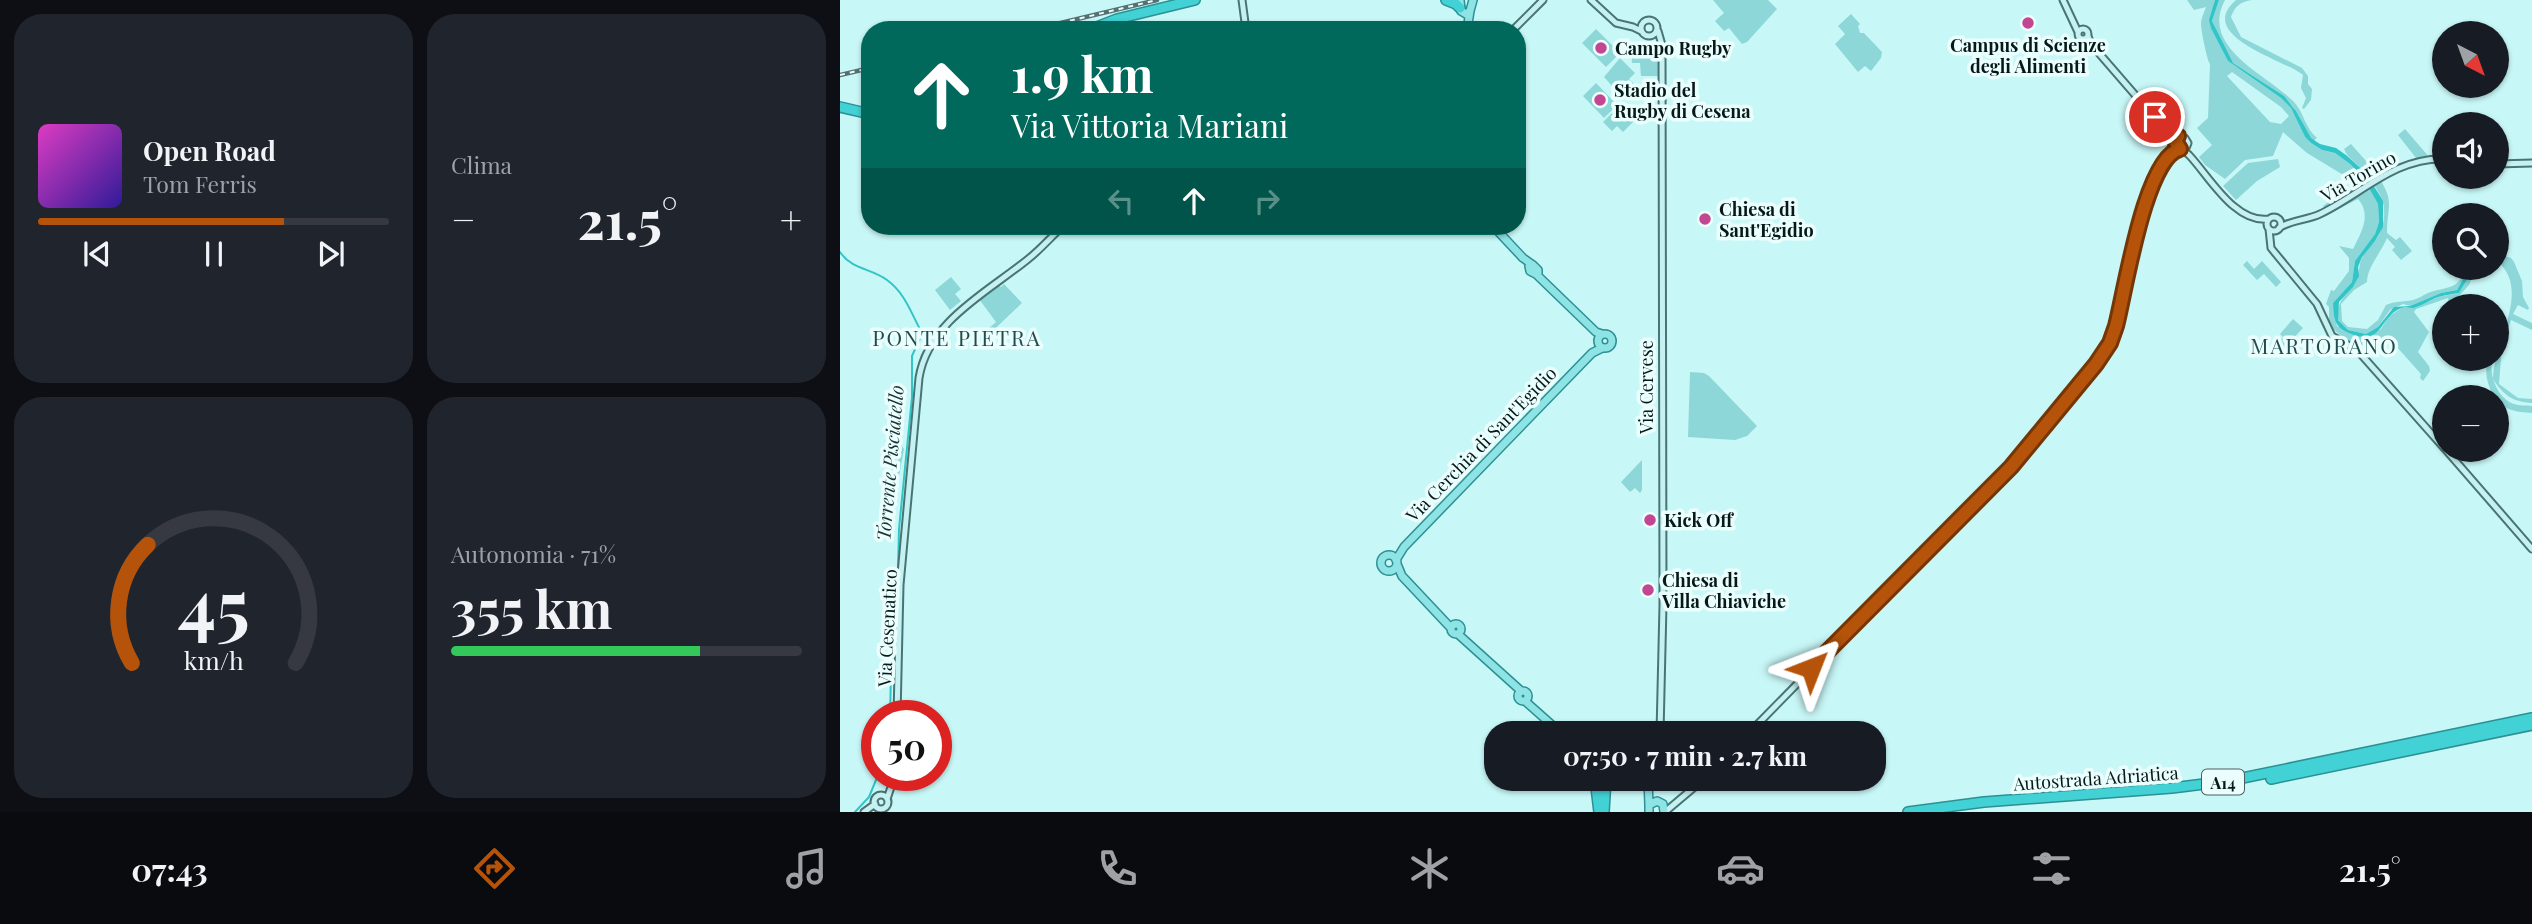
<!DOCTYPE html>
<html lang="it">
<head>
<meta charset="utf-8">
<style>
	:root { --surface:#171b24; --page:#20242c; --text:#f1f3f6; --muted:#9ea1a6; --line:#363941; --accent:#b45309 }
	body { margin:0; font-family:"Playfair Display",serif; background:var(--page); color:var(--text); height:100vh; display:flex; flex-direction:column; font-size:26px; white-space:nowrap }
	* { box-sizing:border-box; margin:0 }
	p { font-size:23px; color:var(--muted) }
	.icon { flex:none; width:38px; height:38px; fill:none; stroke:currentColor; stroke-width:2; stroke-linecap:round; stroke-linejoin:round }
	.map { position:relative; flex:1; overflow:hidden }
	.drawer { display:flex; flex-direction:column; gap:14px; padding:14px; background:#0d0f14; width:840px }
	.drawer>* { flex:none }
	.guide { position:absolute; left:21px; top:21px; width:665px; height:214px; border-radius:28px; box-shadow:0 2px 5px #0004; background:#00695c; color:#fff; overflow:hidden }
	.needle { width:46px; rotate:139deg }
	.buttons { position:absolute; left:1592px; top:21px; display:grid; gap:14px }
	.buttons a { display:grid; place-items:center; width:77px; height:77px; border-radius:50%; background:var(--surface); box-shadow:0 2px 5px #0004; font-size:35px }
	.speed { position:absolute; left:21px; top:700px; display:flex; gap:14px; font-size:35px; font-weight:700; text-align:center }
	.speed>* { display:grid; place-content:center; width:91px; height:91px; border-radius:50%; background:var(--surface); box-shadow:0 2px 5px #0004; line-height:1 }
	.speed .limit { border:10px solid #d22; background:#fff; color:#111 }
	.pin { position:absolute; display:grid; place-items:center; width:60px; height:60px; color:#fff; margin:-30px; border:4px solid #fff; border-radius:50%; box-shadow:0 2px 7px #0007 }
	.me { position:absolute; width:77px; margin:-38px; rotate:45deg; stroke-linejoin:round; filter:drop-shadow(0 0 5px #0008) }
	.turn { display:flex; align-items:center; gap:24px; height:147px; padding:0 35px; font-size:32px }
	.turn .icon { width:91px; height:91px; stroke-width:2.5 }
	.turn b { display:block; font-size:49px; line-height:60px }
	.lanes { display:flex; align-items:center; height:66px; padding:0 35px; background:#0003; justify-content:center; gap:35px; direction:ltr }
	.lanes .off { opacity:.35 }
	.big { font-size:52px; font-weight:700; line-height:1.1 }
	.drawer .card { flex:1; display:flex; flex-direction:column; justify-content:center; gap:10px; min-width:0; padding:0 24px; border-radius:28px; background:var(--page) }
	.drawer .dial { align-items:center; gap:0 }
	.dial svg { height:182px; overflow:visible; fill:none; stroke:var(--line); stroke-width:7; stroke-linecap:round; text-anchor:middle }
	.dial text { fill:var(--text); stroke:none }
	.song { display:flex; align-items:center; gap:21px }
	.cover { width:84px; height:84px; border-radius:10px; background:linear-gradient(135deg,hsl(310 70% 55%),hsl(250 70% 35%)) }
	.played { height:7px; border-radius:4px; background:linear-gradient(90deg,var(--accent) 70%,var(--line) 70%) }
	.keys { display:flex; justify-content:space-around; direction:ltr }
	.heat { display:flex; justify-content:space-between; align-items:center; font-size:38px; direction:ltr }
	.charge { height:10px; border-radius:5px; background:linear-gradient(90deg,#34c759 71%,var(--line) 0) }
	.drawer .tiles { flex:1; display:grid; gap:14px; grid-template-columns:repeat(2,1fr) }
	.trip { position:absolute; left:644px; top:721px; width:402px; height:70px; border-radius:28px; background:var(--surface); box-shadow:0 2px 5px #0004; font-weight:700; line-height:70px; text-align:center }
	.dock { display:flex; height:112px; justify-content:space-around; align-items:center; background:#090b0e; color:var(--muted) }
	.dock .icon { width:49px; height:49px }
	.dock .selected { color:var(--accent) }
	.dock b { font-size:32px; color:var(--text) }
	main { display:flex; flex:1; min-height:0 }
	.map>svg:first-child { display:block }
	.green { fill:#8dd7d8; fill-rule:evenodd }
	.water { fill:#32c5c7 }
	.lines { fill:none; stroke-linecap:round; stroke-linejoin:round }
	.stream { stroke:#32c5c7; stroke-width:2 }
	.secondary-casing { stroke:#497474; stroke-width:9 }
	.primary-casing { stroke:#2d9093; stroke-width:10 }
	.highway-casing { stroke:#2d9093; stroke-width:12 }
	.secondary { stroke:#c6f1f2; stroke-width:5 }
	.primary { stroke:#8ee3e5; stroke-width:7 }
	.highway { stroke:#42d1d4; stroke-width:9 }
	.rail-casing { stroke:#547071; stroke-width:4.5 }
	.rail { stroke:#ebfefe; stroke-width:2; stroke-dasharray:5; stroke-linecap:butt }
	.route-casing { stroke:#753606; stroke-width:18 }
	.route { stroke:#b45309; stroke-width:12 }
	.poi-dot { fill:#c44692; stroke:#ebfefe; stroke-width:2.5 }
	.labels { text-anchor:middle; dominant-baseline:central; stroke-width:7; stroke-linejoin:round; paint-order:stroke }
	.shield { fill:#ebfefe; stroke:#4b5d5e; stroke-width:2 }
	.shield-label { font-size:16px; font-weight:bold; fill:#071819 }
	.poi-label { font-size:18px; font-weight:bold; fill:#071819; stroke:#ebfefe; text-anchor:start }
	.street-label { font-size:18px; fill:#071819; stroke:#ebfefe }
	.water-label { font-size:19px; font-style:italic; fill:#1a3131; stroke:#ebfefe }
	.quarter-label { font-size:21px; letter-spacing:2px; fill:#214c4d; stroke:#ebfefe }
</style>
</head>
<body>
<main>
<section class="drawer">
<div class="tiles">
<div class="card">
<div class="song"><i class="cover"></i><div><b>Open Road</b><p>Tom Ferris</p></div></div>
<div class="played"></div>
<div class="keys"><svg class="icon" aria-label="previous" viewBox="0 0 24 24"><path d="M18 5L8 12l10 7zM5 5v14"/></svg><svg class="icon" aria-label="pause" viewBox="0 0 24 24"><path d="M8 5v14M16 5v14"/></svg><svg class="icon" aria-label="next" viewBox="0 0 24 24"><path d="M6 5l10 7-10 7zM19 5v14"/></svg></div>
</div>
<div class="card"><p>Clima</p>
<div class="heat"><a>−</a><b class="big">21.5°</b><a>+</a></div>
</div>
<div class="card dial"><svg viewBox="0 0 100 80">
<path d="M14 69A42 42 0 1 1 86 69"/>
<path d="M14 69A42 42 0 0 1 21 17" stroke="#b45309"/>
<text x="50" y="56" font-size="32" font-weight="700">45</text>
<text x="50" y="72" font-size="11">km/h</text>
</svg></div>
<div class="card"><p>Autonomia · 71%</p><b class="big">355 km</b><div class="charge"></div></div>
</div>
</section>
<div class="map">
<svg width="1692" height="812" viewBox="0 0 1692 812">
	<rect width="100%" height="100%" fill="#c8f7f7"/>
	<path class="green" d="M873,0H928L937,9L907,42L902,44L889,28L884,31L875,21L884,13Z
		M1347,0H1375L1370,23L1388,61L1441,98L1451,108L1465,137L1471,143L1482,150L1495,153L1510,164L1522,176L1538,204L1539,222L1535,234L1515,261L1512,282L1493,303L1497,326L1522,337L1541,329L1549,316L1562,308H1571L1598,297L1619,293L1634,268H1636L1629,285L1611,305L1605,306L1602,311L1600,307L1609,303L1608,298L1576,309L1574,312L1589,332L1578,352L1589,366L1590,371L1583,381L1580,378L1581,374L1548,337C1531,344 1536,350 1515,343L1513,346L1500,339L1501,336L1486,322H1489V307L1486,304L1491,290L1494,291L1509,271V258L1499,246L1513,249C1521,233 1532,215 1518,199L1489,214L1483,206L1511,185L1505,176L1467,153L1443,132L1433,156L1405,160L1385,179L1365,165L1359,157L1372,145L1357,128L1368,118L1370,64C1367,60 1361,30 1361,24C1361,18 1364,13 1366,7L1354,10ZM1392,72L1441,107L1449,116L1441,124L1430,122L1387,76Z
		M1379,0H1385C1359,48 1428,75 1454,102C1464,113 1465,128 1477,138L1473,141C1465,132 1463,122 1456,111C1447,95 1409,74 1393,63L1389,58L1372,21Z
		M1396,0H1412C1400,2 1395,6 1391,17L1401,37L1462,68L1468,76V84L1472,89L1471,100L1464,109L1462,108L1466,98L1461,88L1463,75C1445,60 1354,36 1396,0Z
		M1011,14L1020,24L1018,26L1020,33H1024L1042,52L1041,58L1031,71L1025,66L1018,72L995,44L1005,34L998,26Z
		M756,29L780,53L766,67L742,43Z
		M818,48V76H801L800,63H792L791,49Z
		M780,58L795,73L789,79L795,85L782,97L764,77Z
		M756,83L777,105L764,118L743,96Z
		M781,104L796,119L783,132L777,126L772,131L763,122Z
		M1565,129L1590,158L1539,178C1555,202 1547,206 1547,233L1556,240L1560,237L1572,251L1561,260L1552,250L1555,247L1547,238C1541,253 1527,267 1527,282L1514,290L1501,304L1502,321L1508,327L1527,329L1538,320L1546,305C1555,301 1563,302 1573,300C1578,299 1583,295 1588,293C1607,286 1618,291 1626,268H1629L1617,290L1601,293L1570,306L1563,304L1550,310L1538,327L1526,334L1508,330L1498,320C1497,298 1505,299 1515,283C1520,275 1518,266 1522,258C1525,250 1530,247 1535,241C1543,231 1547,213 1542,200C1539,192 1531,179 1525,172C1518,164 1508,159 1504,149L1511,144L1534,170L1537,168L1534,164L1540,159L1548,170L1576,158L1558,135Z
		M1438,159L1440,167L1417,181L1396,200L1383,186L1408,163Z
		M1657,251L1659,254L1671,258L1674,262L1682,281L1683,297L1689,308L1688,310L1678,305L1673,314L1692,323V330L1671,320L1662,345L1659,384L1678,398L1692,399V403C1673,402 1663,395 1653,379C1654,340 1692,290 1657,261Z
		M1407,261L1414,269L1422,261L1441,282L1436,287L1424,274L1417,280L1403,265Z
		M111,277L121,289L115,294L121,301L110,310L95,290Z
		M158,284L161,287L164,284L182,303L139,344L135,340L156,322L139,299Z
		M1453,319L1463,328L1444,348L1438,342L1443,337L1440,334Z
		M1649,359H1652C1649,375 1657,398 1674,404C1679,406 1686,405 1692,406V413C1678,412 1663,411 1657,397H1653C1648,382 1643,374 1649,359Z
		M850,372L864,373L869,376L917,426L907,436L895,440L848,437Z
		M56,438L64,449L59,476L42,461L49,455L48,450Z
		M802,460V490L800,493L795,488L790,492L781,482Z"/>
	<path class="water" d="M1375,0H1379L1372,21L1393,63L1444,96L1456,111L1471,138L1480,144L1496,148L1506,155L1526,173L1543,201V227L1535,241L1522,257L1518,267L1519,276L1513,287L1499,302L1498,320L1508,330L1526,334L1538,327L1554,307L1570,306L1601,293L1617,290L1629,268H1634L1619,293C1612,294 1605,295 1598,297C1589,300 1582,306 1573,308C1569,308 1565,307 1562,308C1539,315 1544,348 1509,333C1494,327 1494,318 1493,303L1512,282L1515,261L1535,234L1539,222L1538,204L1522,176L1510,164L1495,153L1482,150L1471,143L1465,137L1451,108L1441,98L1388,61L1371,28L1369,20Z"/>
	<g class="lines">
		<path class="stream" d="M0,252C12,270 31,268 47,280C65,293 71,313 81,331V336L72,356V397L59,529L58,570L53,589L50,716
			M15,812L29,797L38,775"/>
		<defs>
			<path id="secondary" d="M402,0L406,30
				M751,0L776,23L793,27L801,31
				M1223,0L1238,32
				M801 28a8 8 0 1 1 16 0a8 8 0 1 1-16 0Z
				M1238 34a5 5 0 1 1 10 0a5 5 0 1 1-10 0Z
				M673,30L703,0
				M818,31L822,45L823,605L820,733
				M1248,36L1251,44L1335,141
				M1342,149L1346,148L1348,143L1345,138L1338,136L1335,139L1336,145C1341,149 1345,151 1349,155C1369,176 1395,224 1429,219
				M1657,164L1692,163
				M1427 224a7 7 0 1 1 14 0a7 7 0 1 1-14 0Z
				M1439,228C1450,220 1468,220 1480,214C1522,194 1555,157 1605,159
				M1429,229L1431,248L1477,304L1492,336L1518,351L1605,449
				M1606,450L1692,549
				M57,716L60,585L79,378C88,322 146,293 187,260C200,250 211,237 223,226
				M909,733L1171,466L1256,364L1270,343L1276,326L1306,200L1316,174L1335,143
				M34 802a7 7 0 1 1 14 0a7 7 0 1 1-14 0Z
				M47,799L55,775
				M24,812L35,804
				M825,812L864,779"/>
			<path id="primary" d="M620,0L621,11L626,14L630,11L633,0
				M627,30L630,11
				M653,226L683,258L693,265
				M693,265L698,270V275L690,271L689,266Z
				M697,275L756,332L762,334
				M758 341a7 7 0 1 1 14 0a7 7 0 1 1-14 0Z
				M541 563a8 8 0 1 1 16 0a8 8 0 1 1-16 0Z
				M556,560L564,547L752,353L762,348
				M557,564L562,576L610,627
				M611 629a5 5 0 1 1 10 0a5 5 0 1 1-10 0Z
				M619,635L680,690
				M678 696a5 5 0 1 1 10 0a5 5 0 1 1-10 0Z
				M685,701L721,733
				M808,779L809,805
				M809,812V805L817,801L823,804L824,812"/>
			<path id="highway" d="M606,0L616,4L620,8
				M249,30L277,19L355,0
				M0,107L30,114
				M755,779L759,812
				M1431,779L1692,725
				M764,812L766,779
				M1068,812L1144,802L1332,788L1388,781L1692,718"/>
		</defs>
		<use href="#secondary" class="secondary-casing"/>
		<use href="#primary" class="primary-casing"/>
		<use href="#highway" class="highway-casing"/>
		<use href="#secondary" class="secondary"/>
		<use href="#primary" class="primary"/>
		<use href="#highway" class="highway"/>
		<defs>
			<path id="rail" d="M191,30L317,0
				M0,75L30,68"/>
		</defs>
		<use href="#rail" class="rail-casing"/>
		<use href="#rail" class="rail"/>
	</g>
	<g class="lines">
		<defs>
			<path id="route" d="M971,668L1171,467L1256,364L1270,343L1276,326C1285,292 1305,157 1340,149L1335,141L1338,136L1326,130L1315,117"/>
		</defs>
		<use href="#route" class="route-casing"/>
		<use href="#route" class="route"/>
	</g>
	<g class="poi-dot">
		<circle cx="1188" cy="23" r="7"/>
		<circle cx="761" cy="48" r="7"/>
		<circle cx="760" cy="100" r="7"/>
		<circle cx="865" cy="219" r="7"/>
		<circle cx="810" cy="520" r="7"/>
		<circle cx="808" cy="590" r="7"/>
	</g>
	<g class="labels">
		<rect class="shield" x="1362" y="769.5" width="42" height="25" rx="5"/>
		<g class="shield-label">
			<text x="1383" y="782">A14</text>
		</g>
		<g class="poi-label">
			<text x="1188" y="45" text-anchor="middle">Campus di Scienze<tspan x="1188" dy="21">degli Alimenti</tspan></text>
			<text x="775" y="48">Campo Rugby</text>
			<text x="774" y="90">Stadio del<tspan x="774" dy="21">Rugby di Cesena</tspan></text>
			<text x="879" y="209">Chiesa di<tspan x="879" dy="21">Sant'Egidio</tspan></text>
			<text x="824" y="520">Kick Off</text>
			<text x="822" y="580">Chiesa di<tspan x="822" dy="21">Villa Chiaviche</tspan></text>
		</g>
		<g class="street-label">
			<text transform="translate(1518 176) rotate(-30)">Via Torino</text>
			<text transform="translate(806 387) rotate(-90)">Via Cervese</text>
			<text transform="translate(641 444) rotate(-46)">Via Cerchia di Sant'Egidio</text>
			<text transform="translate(47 628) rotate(-87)">Via Cesenatico</text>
			<text transform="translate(1256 778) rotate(-4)">Autostrada Adriatica</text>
		</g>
		<g class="water-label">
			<text transform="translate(49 463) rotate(-85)">Torrente Pisciatello</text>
		</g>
		<g class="quarter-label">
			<text x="117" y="337">PONTE PIETRA</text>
			<text x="1484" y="345">MARTORANO</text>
		</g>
	</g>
</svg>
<div class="buttons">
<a><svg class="needle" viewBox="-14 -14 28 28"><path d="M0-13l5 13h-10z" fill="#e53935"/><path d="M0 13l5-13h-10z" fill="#9ea1a6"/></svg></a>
<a><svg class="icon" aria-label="sound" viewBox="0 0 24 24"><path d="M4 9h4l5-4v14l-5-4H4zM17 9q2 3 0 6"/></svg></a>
<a><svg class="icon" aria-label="search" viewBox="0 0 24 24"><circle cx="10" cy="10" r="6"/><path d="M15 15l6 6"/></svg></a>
<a>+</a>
<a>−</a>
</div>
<div class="speed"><div class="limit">50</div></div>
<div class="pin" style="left:1315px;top:117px;background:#d93025"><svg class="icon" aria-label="arrive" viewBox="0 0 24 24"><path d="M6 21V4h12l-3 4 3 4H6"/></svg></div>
<svg class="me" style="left:971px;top:668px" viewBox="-20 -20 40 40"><path d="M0-17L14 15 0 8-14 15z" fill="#b45309" stroke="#fff" stroke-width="4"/></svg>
<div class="trip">07:50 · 7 min · 2.7 km</div>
<div class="guide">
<div class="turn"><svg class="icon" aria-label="ahead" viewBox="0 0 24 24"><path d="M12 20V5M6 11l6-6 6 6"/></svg><div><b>1.9 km</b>Via Vittoria Mariani</div></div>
<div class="lanes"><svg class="icon off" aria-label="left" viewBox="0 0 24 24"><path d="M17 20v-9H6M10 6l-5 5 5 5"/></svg><svg class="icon" aria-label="ahead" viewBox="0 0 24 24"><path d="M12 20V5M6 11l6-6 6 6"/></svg><svg class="icon off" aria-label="right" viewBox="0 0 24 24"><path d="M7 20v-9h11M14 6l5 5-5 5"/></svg></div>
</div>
</div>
</main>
<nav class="dock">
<b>07:43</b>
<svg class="icon selected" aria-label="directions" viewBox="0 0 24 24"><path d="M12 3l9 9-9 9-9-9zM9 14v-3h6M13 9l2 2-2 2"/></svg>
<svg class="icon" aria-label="music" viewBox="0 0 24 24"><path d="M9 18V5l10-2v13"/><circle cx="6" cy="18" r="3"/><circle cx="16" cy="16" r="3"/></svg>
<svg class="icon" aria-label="phone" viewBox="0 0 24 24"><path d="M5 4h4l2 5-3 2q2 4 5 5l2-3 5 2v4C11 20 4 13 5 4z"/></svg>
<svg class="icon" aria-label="climate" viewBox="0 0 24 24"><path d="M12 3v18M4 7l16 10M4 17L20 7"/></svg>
<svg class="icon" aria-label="car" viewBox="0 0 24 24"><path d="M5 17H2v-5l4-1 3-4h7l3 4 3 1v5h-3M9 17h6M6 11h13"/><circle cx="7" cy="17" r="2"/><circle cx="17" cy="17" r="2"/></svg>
<svg class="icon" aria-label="filters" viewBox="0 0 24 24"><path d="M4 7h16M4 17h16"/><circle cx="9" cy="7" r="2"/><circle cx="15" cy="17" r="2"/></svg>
<b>21.5°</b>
</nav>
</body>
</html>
